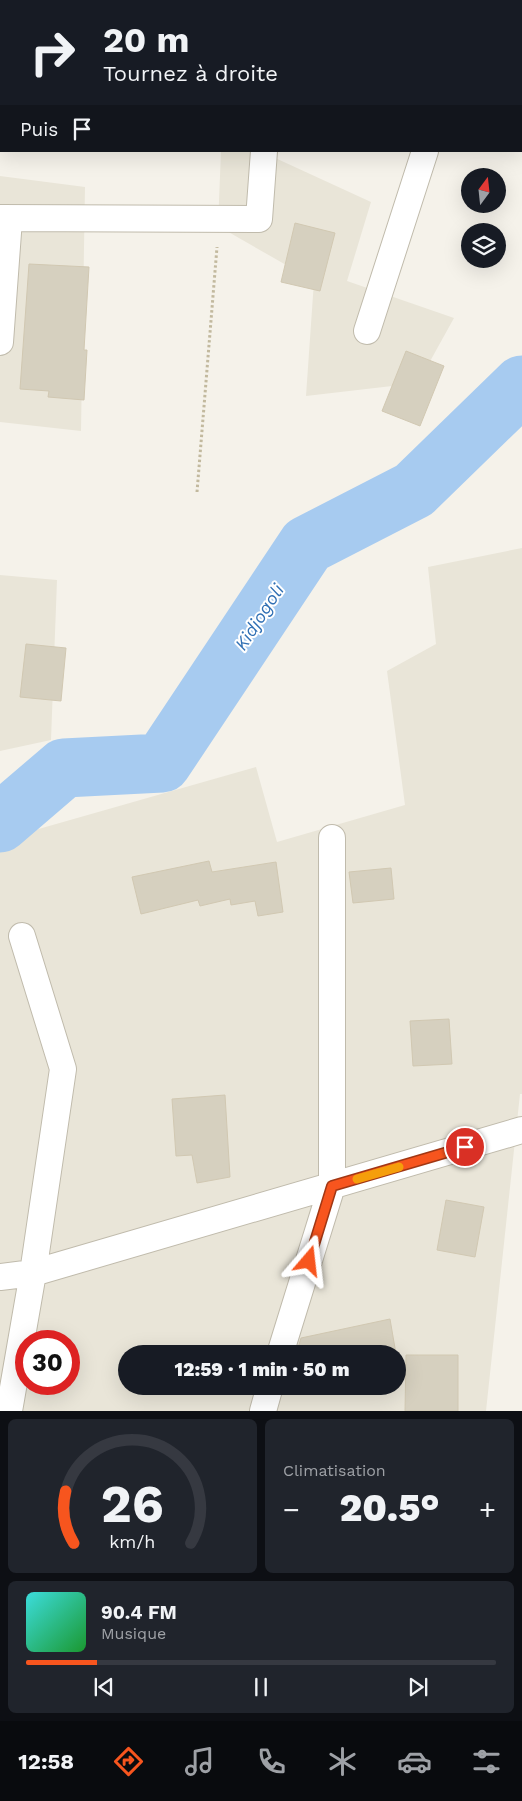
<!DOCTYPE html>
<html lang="fr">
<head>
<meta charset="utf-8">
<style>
	:root { --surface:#171b24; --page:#20242c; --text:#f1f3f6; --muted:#9ea1a6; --line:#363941; --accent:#f7551e }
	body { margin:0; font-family:"Work Sans",sans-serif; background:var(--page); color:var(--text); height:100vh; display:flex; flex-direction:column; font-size:19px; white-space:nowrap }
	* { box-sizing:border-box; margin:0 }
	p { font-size:16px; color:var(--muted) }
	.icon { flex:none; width:28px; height:28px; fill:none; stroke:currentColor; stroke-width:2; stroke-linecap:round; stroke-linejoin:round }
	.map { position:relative; height:1411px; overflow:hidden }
	.sheet { display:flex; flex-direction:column; gap:8px; padding:8px; background:#0d0f14; flex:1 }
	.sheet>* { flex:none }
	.top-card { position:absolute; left:0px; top:0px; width:522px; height:152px; box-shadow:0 5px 20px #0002; background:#171b24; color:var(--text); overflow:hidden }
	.needle { width:32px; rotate:15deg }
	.buttons { position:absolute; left:461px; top:168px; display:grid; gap:10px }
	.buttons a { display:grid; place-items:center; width:45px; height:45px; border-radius:50%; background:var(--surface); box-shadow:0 5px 20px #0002; font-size:25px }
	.speed { position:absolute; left:15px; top:1330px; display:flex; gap:10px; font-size:25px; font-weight:700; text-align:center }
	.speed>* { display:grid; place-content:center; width:65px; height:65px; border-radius:50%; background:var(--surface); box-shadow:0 5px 20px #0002; line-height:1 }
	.speed .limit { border:8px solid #d22; background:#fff; color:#111 }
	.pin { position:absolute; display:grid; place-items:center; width:42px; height:42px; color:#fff; margin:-21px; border:2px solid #fff; border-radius:50%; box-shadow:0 1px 5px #0007 }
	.me { position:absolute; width:55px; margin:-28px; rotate:17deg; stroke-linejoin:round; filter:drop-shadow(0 0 4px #0008) }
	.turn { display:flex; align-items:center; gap:18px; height:105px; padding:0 20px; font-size:22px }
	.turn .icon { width:65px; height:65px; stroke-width:2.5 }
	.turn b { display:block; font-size:35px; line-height:42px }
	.then { display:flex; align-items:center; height:48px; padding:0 20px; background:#0003; gap:10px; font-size:19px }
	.big { font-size:38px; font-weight:800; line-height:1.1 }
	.sheet .widget { flex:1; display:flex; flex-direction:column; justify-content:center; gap:8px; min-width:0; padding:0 18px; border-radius:8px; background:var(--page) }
	.sheet .dial { align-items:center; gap:0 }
	.dial svg { height:130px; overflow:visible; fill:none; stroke:var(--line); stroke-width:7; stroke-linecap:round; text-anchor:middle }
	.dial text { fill:var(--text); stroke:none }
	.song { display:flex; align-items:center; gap:15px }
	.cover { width:60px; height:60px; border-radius:8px; background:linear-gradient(135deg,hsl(180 70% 55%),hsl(130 70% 35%)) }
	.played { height:5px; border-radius:2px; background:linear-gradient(90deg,var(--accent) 15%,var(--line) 15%) }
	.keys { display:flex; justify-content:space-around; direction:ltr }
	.heat { display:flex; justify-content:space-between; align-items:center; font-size:28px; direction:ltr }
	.sheet .tiles { flex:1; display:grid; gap:8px; grid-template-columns:1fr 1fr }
	.widget:last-child { grid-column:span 2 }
	.trip { position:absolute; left:118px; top:1345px; width:288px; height:50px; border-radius:25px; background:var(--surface); box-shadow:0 5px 20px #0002; font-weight:800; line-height:50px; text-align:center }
	.tab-bar { display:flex; height:80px; justify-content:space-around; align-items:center; background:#090b0e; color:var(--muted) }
	.tab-bar .icon { width:35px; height:35px }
	.tab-bar .on { color:var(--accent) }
	.tab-bar b { font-size:22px; color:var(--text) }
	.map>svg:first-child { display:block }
	.residential { fill:#e9e5d8; fill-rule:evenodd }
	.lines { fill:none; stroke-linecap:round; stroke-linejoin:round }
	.river { stroke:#a7cbf0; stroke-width:59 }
	.building { fill:#d6d0bf; stroke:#d1c8b2 }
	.minor-casing { stroke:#c0bbac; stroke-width:28 }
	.path { stroke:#c2b99e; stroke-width:3; stroke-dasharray:2.5 2.5; stroke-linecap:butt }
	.minor { stroke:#fff; stroke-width:26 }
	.route-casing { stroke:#a13714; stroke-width:12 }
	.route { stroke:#f7551e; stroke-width:9 }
	.slow { stroke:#f59e0b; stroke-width:9 }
	.labels { text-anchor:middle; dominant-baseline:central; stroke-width:4; stroke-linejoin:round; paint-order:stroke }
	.water-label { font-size:18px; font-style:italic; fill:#3170b4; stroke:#fff }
</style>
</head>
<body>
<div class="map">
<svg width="522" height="1411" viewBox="0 0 522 1411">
	<rect width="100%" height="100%" fill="#f5f2ea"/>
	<path class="residential" d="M0,0H257L1,1V77Z
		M221,151H260L371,202L347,281L454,318L418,383L306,396L314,281L218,226Z
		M0,176L85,187L81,431L0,422Z
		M522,548V1094H520L486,1411H0V840L256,767L277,842L405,805L387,671L436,644L428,567ZM26,1341H69V1384H26ZM126,1354H396V1386H126Z
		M0,575L57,580L51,740L0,751Z"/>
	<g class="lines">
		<path class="river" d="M0,823L64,768L162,763L307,545L414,490L522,385"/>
	</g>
	<path class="building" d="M295,223L335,233L320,291L281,282Z
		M29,264L89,267L84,350H87L84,400L48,397L49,391L20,389Z
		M406,351L444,366L420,426L382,411Z
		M26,644L66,648L61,701L20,697Z
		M209,861L212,872L276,862L283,912L258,916L255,901L231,905L230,899L200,906L198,900L141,914L132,877Z
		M391,868L394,899L353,903L349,872Z
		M449,1019L452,1064L413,1066L410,1021Z
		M225,1095L230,1177L197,1183L192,1155L176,1156L172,1099Z
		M446,1200L484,1207L475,1257L437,1250Z
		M390,1319L396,1354H296L301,1338Z
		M406,1355H458V1411H405Z"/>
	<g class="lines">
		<defs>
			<path id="minor" d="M274,1V0
				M473,1V0
				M0,218L259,219L264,151
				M367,331L425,151
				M0,342L9,219
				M0,1277L33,1273L522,1130
				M280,1354L332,1186V838
				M9,1411L33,1273L63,1069L22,936
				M263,1411L270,1386"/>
		</defs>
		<use href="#minor" class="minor-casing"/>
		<path class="path" d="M197,492L217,247"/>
		<use href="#minor" class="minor"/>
	</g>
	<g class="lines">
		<defs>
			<path id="route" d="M309,1261L332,1186L465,1147"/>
		</defs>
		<use href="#route" class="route-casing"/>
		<use href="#route" class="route"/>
		<path class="slow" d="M357,1179L399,1167"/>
	</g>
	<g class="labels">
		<g class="water-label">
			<text transform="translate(259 617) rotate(-57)">Kidjogoli</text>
		</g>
	</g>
</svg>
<div class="buttons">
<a><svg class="needle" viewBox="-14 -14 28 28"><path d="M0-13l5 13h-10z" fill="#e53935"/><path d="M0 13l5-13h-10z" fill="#9ea1a6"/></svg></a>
<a><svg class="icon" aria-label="layers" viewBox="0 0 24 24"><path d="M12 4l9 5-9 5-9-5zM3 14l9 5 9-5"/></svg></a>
</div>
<div class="speed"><div class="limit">30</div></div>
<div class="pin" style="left:465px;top:1147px;background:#d93025"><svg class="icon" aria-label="arrive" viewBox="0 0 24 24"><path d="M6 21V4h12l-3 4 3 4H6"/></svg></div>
<svg class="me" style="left:309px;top:1261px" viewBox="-20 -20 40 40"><path d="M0-17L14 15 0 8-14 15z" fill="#f7551e" stroke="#fff" stroke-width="4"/></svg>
<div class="trip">12:59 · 1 min · 50 m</div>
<div class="top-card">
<div class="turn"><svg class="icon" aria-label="right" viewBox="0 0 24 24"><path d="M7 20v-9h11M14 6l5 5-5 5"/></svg><div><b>20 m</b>Tournez à droite</div></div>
<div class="then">Puis<svg class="icon" aria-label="arrive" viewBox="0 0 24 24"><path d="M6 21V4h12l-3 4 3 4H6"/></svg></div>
</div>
</div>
<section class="sheet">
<div class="tiles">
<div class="widget dial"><svg viewBox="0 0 100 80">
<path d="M14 69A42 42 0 1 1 86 69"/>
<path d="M14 69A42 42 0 0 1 9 37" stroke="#f7551e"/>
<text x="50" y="56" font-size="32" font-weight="700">26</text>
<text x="50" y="72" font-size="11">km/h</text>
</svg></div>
<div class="widget"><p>Climatisation</p>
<div class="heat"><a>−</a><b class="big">20.5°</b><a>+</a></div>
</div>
<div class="widget">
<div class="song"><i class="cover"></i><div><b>90.4 FM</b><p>Musique</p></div></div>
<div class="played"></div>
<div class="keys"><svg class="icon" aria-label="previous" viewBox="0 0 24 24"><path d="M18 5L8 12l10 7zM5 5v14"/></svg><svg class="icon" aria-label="pause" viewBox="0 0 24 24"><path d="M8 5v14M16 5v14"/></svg><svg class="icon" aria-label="next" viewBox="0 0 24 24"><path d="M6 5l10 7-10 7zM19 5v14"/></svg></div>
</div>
</div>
</section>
<nav class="tab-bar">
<b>12:58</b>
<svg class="icon on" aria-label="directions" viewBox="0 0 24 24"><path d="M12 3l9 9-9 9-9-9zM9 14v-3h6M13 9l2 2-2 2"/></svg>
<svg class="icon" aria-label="music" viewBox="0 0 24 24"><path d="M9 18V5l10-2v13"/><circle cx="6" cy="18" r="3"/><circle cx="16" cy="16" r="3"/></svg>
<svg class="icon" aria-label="phone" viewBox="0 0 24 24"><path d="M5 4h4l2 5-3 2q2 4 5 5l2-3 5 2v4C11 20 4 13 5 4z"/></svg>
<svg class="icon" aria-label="climate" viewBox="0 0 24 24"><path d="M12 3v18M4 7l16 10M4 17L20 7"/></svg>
<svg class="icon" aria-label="car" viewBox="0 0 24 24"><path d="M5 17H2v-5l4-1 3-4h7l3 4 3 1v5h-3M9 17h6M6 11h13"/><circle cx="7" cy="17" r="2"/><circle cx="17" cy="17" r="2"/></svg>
<svg class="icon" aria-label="filters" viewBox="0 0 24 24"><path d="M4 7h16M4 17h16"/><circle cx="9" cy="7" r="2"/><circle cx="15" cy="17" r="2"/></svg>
</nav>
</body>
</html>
